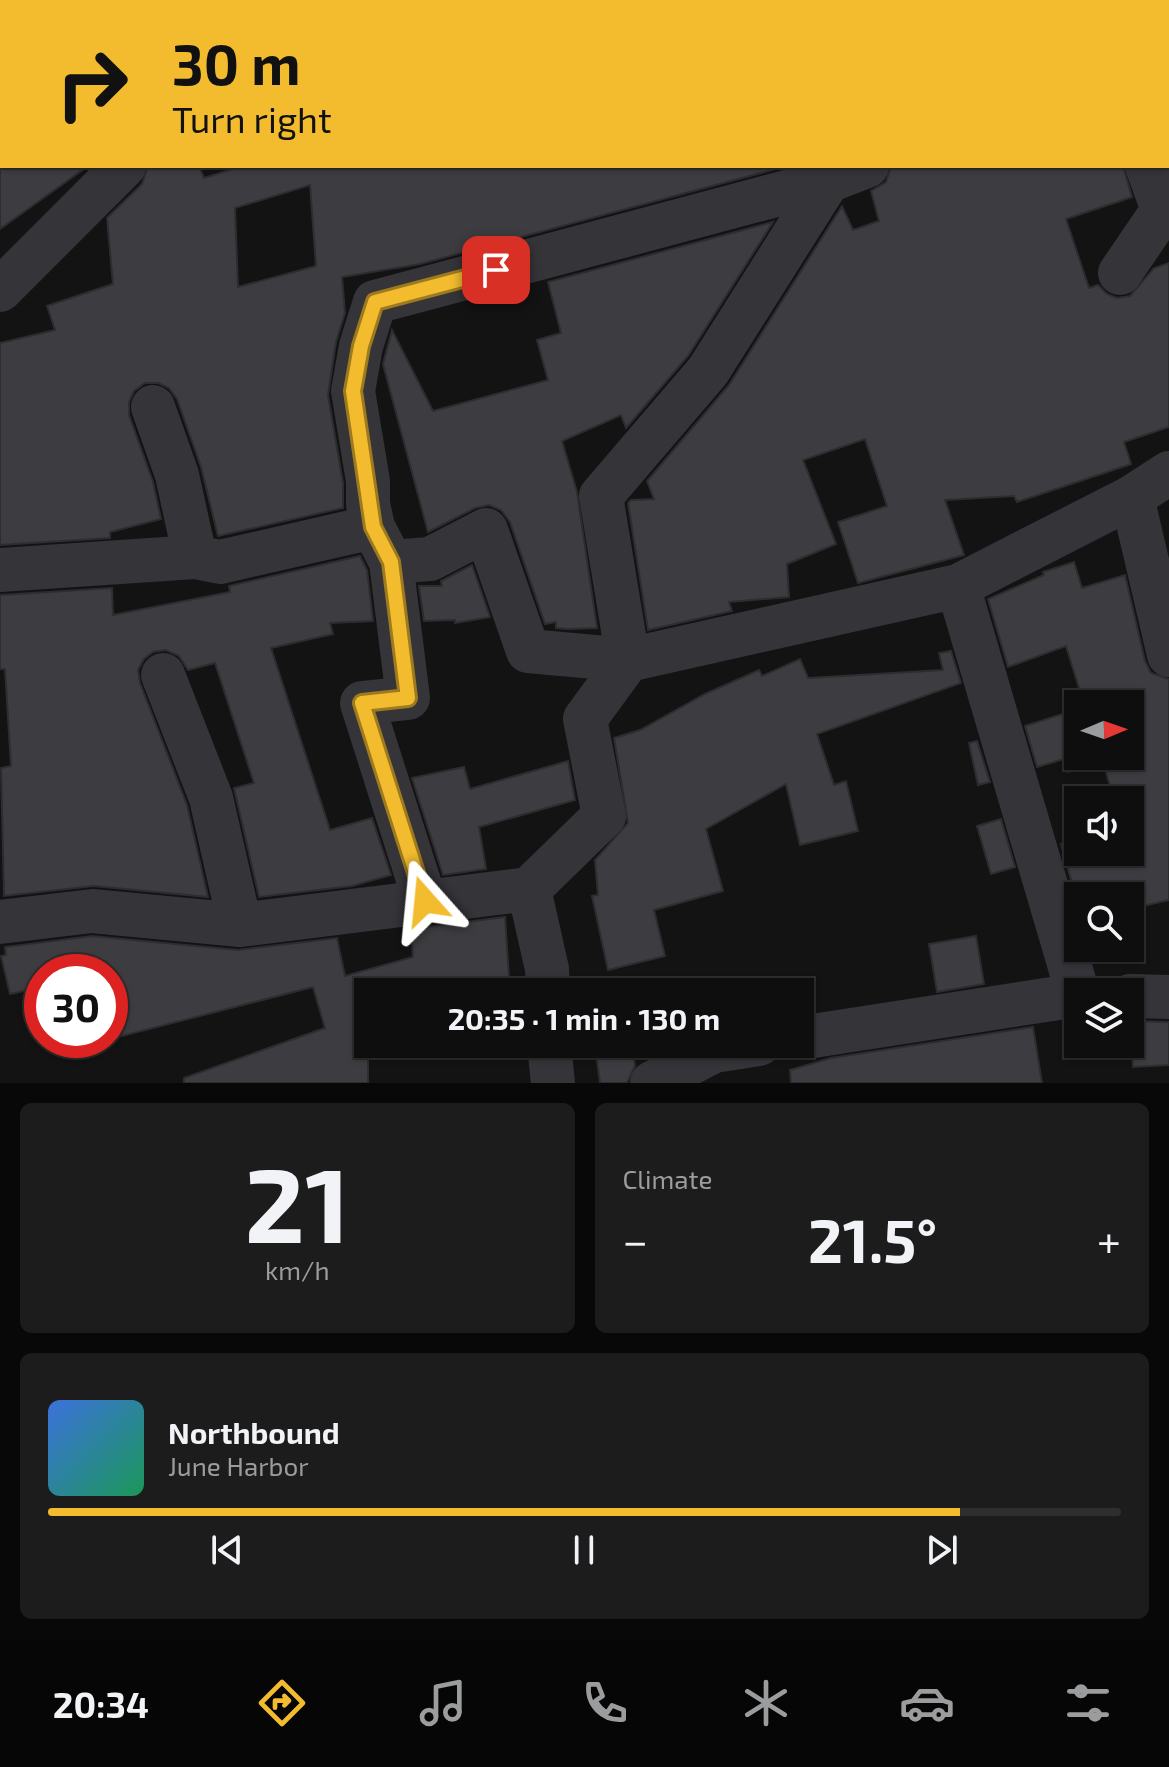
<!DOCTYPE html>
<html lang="en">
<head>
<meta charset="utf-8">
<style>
	:root { --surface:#0e0e0f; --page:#1c1c1d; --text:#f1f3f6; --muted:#9b9c9e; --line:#2e2e2f; --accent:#f2bc2e }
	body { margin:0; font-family:"Exo 2",sans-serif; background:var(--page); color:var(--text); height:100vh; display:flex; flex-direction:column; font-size:30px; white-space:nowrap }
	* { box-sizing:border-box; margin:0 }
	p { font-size:26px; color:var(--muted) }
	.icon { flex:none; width:44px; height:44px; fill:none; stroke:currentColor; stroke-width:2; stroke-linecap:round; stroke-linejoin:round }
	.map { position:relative; height:1083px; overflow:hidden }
	.sheet { display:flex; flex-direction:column; gap:20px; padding:20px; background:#080808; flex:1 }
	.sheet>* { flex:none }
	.banner { position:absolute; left:0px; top:0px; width:1170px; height:168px; box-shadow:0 2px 6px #0004,0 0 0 2px var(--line); background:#f2bc2e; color:#111; overflow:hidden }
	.needle { width:52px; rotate:88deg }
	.fabs { position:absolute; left:1064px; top:690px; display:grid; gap:16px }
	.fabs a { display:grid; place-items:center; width:80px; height:80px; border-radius:0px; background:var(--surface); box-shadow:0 2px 6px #0004,0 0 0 2px var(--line); font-size:40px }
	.speed { position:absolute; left:24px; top:954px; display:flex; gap:16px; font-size:40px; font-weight:700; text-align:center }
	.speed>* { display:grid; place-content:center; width:104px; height:104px; border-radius:50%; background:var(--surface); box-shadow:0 2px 6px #0004,0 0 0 2px var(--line); line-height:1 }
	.speed .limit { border:12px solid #d22; background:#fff; color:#111 }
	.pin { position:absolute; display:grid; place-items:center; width:68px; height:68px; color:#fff; margin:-34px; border-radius:16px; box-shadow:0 4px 12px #0006 }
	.me { position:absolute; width:88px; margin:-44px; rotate:342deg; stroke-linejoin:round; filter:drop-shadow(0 0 6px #0008) }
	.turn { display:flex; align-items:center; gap:28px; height:168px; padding:0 40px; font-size:36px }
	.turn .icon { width:104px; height:104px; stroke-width:2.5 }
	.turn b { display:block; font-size:56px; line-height:68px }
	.big { font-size:60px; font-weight:700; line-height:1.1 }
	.sheet .card { flex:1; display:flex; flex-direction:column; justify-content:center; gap:12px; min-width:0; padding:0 28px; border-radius:12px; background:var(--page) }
	.sheet .dial { align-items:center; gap:0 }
	.dial b { font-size:104px; line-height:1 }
	.song { display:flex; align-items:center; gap:24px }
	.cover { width:96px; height:96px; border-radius:12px; background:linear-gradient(135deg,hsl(220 70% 55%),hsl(150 70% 35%)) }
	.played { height:8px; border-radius:4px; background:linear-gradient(90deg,var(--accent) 85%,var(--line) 85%) }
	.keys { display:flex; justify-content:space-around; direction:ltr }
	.heat { display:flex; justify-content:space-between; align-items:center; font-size:44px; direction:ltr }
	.sheet .tiles { flex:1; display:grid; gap:20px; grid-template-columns:1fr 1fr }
	.card:last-child { grid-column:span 2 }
	.trip { position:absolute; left:354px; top:978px; width:460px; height:80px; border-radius:0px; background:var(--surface); box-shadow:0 2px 6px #0004,0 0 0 2px var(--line); font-weight:700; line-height:80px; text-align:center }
	.dock { display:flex; height:128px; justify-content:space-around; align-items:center; background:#060606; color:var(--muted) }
	.dock .icon { width:56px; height:56px }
	.dock .selected { color:var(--accent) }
	.dock b { font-size:36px; color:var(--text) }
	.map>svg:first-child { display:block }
	.building { fill:#3d3d41; stroke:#2d2d30; stroke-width:2; fill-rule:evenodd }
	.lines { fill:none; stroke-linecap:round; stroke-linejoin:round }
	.minor { stroke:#343439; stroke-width:44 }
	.route-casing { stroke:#9d7a1e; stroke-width:20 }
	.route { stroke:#f2bc2e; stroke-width:14 }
</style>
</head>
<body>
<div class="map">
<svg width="1169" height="1083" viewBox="0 0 1169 1083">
	<rect width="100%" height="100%" fill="#131314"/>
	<path class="building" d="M0,166H88L0,229Z
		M148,166H199L204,178L242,166H787L420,264L342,277L345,313L336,342L328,395L343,483V508L218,536L201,467L177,399L169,388L158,383H145L134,391L129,402V415L153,482L161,519L110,532V538L0,545V343L55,330L47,306L113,284L107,218L142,184ZM310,185L316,266L238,287L235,208Z
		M891,166H1123L1132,197L1066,219L1089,288L1098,285L1107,294L1117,298L1130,296L1154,268L1169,263V427L1124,442L1131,464L1017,502L1014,496L945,500L964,555L858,583L838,522L887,506L865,439L803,460L836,544L787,564L789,597L729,602L732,611L648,630L628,503L631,500L654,499L647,481L729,385L842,206L853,230L879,221L871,191L886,182Z
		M773,222L688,356L626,428L621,415L562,441L577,492L597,628L568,629L556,628V622L545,624L510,522L501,510L489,505L475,508L428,532L383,364L392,330L433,411L548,380L537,340L561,333L548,282Z
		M360,556L367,570L373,621L330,623L333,634L271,648L330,830L372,818L391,875L352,886L259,897L234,788L254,783L215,663L188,670L179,656L166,650L153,652L144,659L138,670L140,683L187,805L208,897L94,886L4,896L1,768L11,766L5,669H0V595L112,588L113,615L230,592L229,586Z
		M1074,562L1082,588L1125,575L1145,661L1151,673L1169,679V900L1130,909V896H1078V905L1061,844L1078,840V852H1130V800H1114L1103,762L1068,772L1064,759L1037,767L1025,726L1078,709V756H1130V704H1084L1066,646L1008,667L988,599L1044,575L1043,572Z
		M472,565L490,617L455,623V620L424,621L419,586H442L441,581Z
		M951,651L961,683L817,734L834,785L846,781L858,831L800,845L786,784L706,829L723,891L654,910L665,956L608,970L592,896L598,895L595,860L628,823L614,738L640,730L705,694L759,670L762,676L800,659L808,678L943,670L939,653Z
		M977,741L990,782L978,785L969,743Z
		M568,761L575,800L479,827L486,869L443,875L412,778L464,767L470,789Z
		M1001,819L1015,867L991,874L977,826Z
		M505,917L510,992H368V1083H184V1078L325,1028L313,987L110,1039V972H42V987L10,994L1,956L6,955L5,947L92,936L238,950L337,938L345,976L413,957L411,929Z
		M976,936L984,984L937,992L929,944Z
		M1130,1021L1169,1022V1065L1133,1067Z
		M1033,1027L1042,1083H791L790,1070L831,1058Z
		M595,1044H632L635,1066L627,1083H600Z"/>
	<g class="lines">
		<path class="minor" d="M198,0L199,2
			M1085,0L1086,2
			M338,2L341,0
			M1168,52H1169
			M1147,166L1163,210
			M1120,273L1163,210L1169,212
			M0,290L124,166
			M153,407L177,475L195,557
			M1132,497L1169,655
			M391,562L430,559L486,530L528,651L628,660L958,586L1132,497L1169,473
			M0,570L195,557L220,562L373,527
			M958,586L1078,994
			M163,675L211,798L240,925
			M425,901L362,703L408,698L391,562L373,527L368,504V481L353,391L361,346L375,302L828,181L867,166
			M0,922L92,911L240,925L529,889
			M548,992L547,969L529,889L604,816L585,719L628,660L601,496L708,371L828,181
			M1130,996L1169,997
			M800,1038L1078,995
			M549,1044L553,1083
			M652,1083L714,1051L759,1044"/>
	</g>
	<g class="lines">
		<defs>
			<path id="route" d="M425,901L362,703L408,698L391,562L373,527L353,391L361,346L375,302L496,270"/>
		</defs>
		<use href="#route" class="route-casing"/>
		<use href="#route" class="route"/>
	</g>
</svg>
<div class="fabs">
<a><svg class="needle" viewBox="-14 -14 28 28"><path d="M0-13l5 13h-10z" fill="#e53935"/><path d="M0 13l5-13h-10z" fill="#9b9c9e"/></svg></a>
<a><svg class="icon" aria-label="sound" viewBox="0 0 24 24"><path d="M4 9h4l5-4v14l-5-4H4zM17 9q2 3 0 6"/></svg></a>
<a><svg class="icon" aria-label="search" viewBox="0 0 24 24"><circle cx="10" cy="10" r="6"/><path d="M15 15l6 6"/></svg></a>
<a><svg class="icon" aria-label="layers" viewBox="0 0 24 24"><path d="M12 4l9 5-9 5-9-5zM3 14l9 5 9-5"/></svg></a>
</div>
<div class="speed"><div class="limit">30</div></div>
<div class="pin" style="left:496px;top:270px;background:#d93025"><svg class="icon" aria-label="arrive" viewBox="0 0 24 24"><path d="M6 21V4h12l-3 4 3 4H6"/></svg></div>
<svg class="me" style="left:425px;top:901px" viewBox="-20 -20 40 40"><path d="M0-17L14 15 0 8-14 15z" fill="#f2bc2e" stroke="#fff" stroke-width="4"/></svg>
<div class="trip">20:35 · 1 min · 130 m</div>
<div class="banner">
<div class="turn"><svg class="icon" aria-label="right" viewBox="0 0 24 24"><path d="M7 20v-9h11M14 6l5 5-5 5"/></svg><div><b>30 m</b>Turn right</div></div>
</div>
</div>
<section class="sheet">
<div class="tiles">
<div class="card dial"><b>21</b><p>km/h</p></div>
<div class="card"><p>Climate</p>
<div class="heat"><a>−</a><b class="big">21.5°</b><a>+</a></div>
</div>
<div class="card">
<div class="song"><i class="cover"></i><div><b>Northbound</b><p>June Harbor</p></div></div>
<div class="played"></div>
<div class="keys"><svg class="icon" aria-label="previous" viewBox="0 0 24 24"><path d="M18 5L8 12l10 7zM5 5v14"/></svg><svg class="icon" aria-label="pause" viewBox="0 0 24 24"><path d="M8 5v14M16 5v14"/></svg><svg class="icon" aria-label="next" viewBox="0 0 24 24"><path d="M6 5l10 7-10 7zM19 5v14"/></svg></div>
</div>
</div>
</section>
<nav class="dock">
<b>20:34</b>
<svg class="icon selected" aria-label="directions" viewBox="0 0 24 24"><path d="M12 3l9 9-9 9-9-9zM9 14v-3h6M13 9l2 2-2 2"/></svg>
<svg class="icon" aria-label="music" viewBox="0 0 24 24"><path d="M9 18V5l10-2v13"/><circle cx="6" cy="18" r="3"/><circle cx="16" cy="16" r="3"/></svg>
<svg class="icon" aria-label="phone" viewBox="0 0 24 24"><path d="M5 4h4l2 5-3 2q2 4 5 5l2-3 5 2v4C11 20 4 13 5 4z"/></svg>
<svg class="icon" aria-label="climate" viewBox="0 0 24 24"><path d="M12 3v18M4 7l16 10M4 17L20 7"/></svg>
<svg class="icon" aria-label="car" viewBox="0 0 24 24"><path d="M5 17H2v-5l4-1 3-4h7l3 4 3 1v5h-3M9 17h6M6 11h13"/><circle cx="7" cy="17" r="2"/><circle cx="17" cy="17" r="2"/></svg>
<svg class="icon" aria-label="filters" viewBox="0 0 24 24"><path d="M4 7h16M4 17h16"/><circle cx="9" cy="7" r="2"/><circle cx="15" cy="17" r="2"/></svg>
</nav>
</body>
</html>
